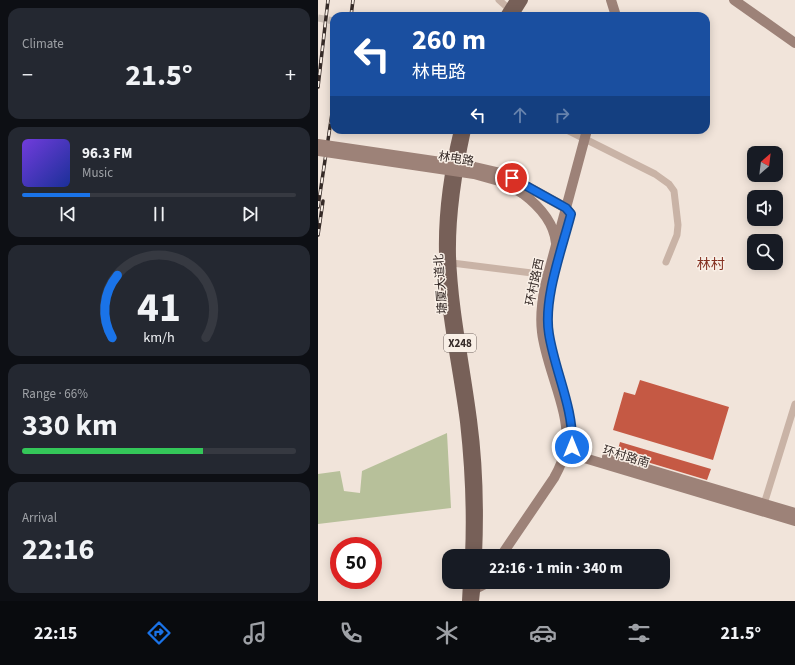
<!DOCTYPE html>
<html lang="en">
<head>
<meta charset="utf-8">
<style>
	:root { --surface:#171b24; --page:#242831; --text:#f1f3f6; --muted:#9ea1a6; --line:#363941; --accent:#1a73e8 }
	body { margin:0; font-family:"Source Sans 3","Noto Sans SC",sans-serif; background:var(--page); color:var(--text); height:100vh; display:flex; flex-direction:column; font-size:15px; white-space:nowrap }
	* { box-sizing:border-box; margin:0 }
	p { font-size:13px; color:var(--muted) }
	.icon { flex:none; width:22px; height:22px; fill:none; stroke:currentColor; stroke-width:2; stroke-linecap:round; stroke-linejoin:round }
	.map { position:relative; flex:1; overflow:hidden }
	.panel { display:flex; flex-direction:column; gap:8px; padding:8px; background:#0d0f14; width:318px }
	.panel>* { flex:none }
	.guide { position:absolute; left:12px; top:12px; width:380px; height:122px; border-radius:12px; box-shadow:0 2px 10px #0003; background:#1a4fa0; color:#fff; overflow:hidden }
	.needle { width:26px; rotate:28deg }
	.fabs { position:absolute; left:429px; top:146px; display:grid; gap:8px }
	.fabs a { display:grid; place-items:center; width:36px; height:36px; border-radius:8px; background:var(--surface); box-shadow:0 2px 10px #0003; font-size:20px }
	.speed { position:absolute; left:12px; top:537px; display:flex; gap:8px; font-size:20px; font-weight:700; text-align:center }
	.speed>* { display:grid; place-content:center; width:52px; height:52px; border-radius:50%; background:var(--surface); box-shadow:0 2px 10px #0003; line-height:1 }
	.speed .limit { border:6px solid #d22; background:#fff; color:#111 }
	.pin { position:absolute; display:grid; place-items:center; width:34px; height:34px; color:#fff; margin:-17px; border:2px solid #fff; border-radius:50%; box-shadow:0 1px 4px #0007 }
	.me { position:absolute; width:44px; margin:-22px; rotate:0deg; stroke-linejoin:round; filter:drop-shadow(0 0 3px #0008) }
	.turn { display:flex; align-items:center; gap:14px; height:84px; padding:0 16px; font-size:18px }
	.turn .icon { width:52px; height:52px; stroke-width:2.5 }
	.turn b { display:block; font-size:28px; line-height:34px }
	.lanes { display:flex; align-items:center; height:38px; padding:0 16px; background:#0003; justify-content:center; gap:20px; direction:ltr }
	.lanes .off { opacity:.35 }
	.big { font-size:30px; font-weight:700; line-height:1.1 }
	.panel .widget { flex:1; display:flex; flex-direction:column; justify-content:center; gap:6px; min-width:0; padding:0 14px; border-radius:12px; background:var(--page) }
	.panel .dial { align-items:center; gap:0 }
	.dial svg { height:104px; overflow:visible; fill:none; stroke:var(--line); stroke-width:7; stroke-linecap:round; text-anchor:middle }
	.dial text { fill:var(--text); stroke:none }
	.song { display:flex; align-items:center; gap:12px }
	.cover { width:48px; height:48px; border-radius:6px; background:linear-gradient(135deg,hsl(260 70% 55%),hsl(230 70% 35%)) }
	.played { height:4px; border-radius:2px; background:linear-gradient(90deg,var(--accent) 25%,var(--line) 25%) }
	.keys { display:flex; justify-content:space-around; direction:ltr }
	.heat { display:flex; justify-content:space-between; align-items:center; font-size:22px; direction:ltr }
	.charge { height:6px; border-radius:3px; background:linear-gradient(90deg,#34c759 66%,var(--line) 0) }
	.trip { position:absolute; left:124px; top:549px; width:228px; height:40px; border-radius:12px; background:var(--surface); box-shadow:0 2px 10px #0003; font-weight:700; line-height:40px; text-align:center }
	.dock { display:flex; height:64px; justify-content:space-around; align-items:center; background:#090b0e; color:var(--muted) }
	.dock .icon { width:28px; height:28px }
	.dock .active { color:var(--accent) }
	.dock b { font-size:18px; color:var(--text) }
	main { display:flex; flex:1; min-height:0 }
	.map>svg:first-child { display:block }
	.green { fill:#b7c09a }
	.building { fill:#c55944 }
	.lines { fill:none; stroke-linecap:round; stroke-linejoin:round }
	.street-tunnel { stroke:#cbbfb6; stroke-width:7; stroke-dasharray:7 3.5; stroke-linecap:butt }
	.street { stroke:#c9b3a6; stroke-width:7 }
	.secondary { stroke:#9d8278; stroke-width:10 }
	.primary { stroke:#776058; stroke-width:10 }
	.rail-casing { stroke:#352a27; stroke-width:3.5 }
	.rail { stroke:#f9efe6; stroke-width:2; stroke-dasharray:6; stroke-linecap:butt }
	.secondary-bridge { stroke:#9d8278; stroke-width:10 }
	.route-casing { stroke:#114b97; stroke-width:10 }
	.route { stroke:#1a73e8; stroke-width:7 }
	.labels { text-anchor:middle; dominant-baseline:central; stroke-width:3; stroke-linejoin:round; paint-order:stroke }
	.shield { fill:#f9efe6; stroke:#706560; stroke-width:1 }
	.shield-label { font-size:11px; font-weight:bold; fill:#352a27 }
	.street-label { font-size:12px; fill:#352a27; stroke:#f9efe6 }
	.quarter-label { font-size:14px; fill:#843021; stroke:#f9efe6 }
</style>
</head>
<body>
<main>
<section class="panel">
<div class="widget"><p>Climate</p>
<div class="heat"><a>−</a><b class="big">21.5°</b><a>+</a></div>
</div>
<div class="widget">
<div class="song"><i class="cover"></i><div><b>96.3 FM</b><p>Music</p></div></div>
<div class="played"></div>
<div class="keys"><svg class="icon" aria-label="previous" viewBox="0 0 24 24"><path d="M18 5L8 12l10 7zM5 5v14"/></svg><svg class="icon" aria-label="pause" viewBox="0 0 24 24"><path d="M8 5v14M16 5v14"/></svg><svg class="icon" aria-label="next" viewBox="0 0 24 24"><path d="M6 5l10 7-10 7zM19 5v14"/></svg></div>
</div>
<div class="widget dial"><svg viewBox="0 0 100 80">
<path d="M14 69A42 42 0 1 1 86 69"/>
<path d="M14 69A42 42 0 0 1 18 21" stroke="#1a73e8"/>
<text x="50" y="56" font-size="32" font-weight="700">41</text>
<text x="50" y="72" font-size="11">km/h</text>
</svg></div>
<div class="widget"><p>Range · 66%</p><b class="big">330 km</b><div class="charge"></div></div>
<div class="widget"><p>Arrival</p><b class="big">22:16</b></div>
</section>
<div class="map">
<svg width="477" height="601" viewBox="0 0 477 601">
	<rect width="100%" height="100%" fill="#f1e4da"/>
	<path class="green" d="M129,433L133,508L0,524V474L22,471L26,491L42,493L44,471Z"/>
	<path class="building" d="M322,380L411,407L395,460L295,430L306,392L317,395Z
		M302,442L393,469L389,480L299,453Z"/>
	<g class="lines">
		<path class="street-tunnel" d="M0,18L16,21"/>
		<path class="street" d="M181,0L191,9
			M249,130L337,174L351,184L356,191L360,225L359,235L348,262
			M134,263L230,275
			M446,504L477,404"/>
		<path class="secondary" d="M293,0L298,16
			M416,0L477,43
			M208,186L248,208L252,213
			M204,193C220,205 236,222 238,243
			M248,447L253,454L477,521
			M289,457L477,513
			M183,556L236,478C241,469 246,459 248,447C253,412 228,368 224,332C222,316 224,301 227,286L269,130
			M152,586L157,589L171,582"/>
		<path class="primary" d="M187,16L197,0
			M195,16L205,0
			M141,130C131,171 125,212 126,253C126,310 140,366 147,422C152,467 154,511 152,556
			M148,130C139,171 132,213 133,256C135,311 147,365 154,420C160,465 161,511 159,556
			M149,601L150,582
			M156,601L158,582"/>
		<defs>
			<path id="rail" d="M33,16L35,0
				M0,87L10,0
				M0,207L16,100
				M0,235L5,201"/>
		</defs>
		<use href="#rail" class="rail-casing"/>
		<use href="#rail" class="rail"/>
		<path class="secondary-bridge" d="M0,144L157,167L183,173L208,186
			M0,151L156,174L181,181L204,193"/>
	</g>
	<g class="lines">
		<defs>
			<path id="route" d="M194,178L248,208L253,214C244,249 225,299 231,334C237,372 256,408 254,447"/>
		</defs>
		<use href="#route" class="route-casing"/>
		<use href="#route" class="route"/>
	</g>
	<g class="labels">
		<rect class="shield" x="126" y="334" width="32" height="18" rx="3"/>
		<g class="shield-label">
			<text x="142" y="343">X248</text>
		</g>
		<g class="street-label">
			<text transform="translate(138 159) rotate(9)">林电路</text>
			<text transform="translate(217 282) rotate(-78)">环村路西</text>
			<text transform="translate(123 284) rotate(-94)">塘厦大道北</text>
			<text transform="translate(308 457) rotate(17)">环村路南</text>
		</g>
		<g class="quarter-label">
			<text x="393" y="265">林村</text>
		</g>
	</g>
</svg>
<div class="fabs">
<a><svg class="needle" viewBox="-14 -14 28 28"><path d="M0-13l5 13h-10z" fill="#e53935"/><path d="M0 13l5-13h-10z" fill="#9ea1a6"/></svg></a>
<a><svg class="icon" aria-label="sound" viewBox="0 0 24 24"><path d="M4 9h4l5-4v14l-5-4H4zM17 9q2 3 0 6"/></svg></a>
<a><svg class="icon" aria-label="search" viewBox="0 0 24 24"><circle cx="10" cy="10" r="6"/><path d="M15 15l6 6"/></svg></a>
</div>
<div class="speed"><div class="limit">50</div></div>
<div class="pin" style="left:194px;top:178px;background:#d93025"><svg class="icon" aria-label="arrive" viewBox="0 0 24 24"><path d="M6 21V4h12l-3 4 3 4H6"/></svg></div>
<svg class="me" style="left:254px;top:447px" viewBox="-20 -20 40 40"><circle r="17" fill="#1a73e8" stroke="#fff" stroke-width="3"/><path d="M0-11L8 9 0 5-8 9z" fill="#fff"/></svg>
<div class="trip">22:16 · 1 min · 340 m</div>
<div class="guide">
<div class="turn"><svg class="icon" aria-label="left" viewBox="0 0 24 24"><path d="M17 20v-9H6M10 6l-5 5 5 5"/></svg><div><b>260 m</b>林电路</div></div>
<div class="lanes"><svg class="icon" aria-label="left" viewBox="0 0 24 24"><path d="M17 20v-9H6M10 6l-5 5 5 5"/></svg><svg class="icon off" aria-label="ahead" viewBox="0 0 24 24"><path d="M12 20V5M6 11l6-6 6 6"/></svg><svg class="icon off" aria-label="right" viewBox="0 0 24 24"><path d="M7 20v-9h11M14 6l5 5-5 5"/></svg></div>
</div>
</div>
</main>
<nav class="dock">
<b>22:15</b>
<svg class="icon active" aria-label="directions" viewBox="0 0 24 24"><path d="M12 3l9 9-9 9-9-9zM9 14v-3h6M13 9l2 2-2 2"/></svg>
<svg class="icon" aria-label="music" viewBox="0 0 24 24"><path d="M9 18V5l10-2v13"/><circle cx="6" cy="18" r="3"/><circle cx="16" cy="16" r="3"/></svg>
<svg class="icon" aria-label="phone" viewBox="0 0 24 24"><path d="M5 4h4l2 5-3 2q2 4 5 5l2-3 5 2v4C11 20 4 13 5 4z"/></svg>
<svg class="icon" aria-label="climate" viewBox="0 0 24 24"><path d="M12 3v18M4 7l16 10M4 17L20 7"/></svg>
<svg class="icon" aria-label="car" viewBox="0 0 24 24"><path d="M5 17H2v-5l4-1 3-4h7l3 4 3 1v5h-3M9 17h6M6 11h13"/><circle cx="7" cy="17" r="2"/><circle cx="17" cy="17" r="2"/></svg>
<svg class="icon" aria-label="filters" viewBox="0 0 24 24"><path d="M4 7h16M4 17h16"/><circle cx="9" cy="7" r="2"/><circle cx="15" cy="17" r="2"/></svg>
<b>21.5°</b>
</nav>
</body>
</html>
